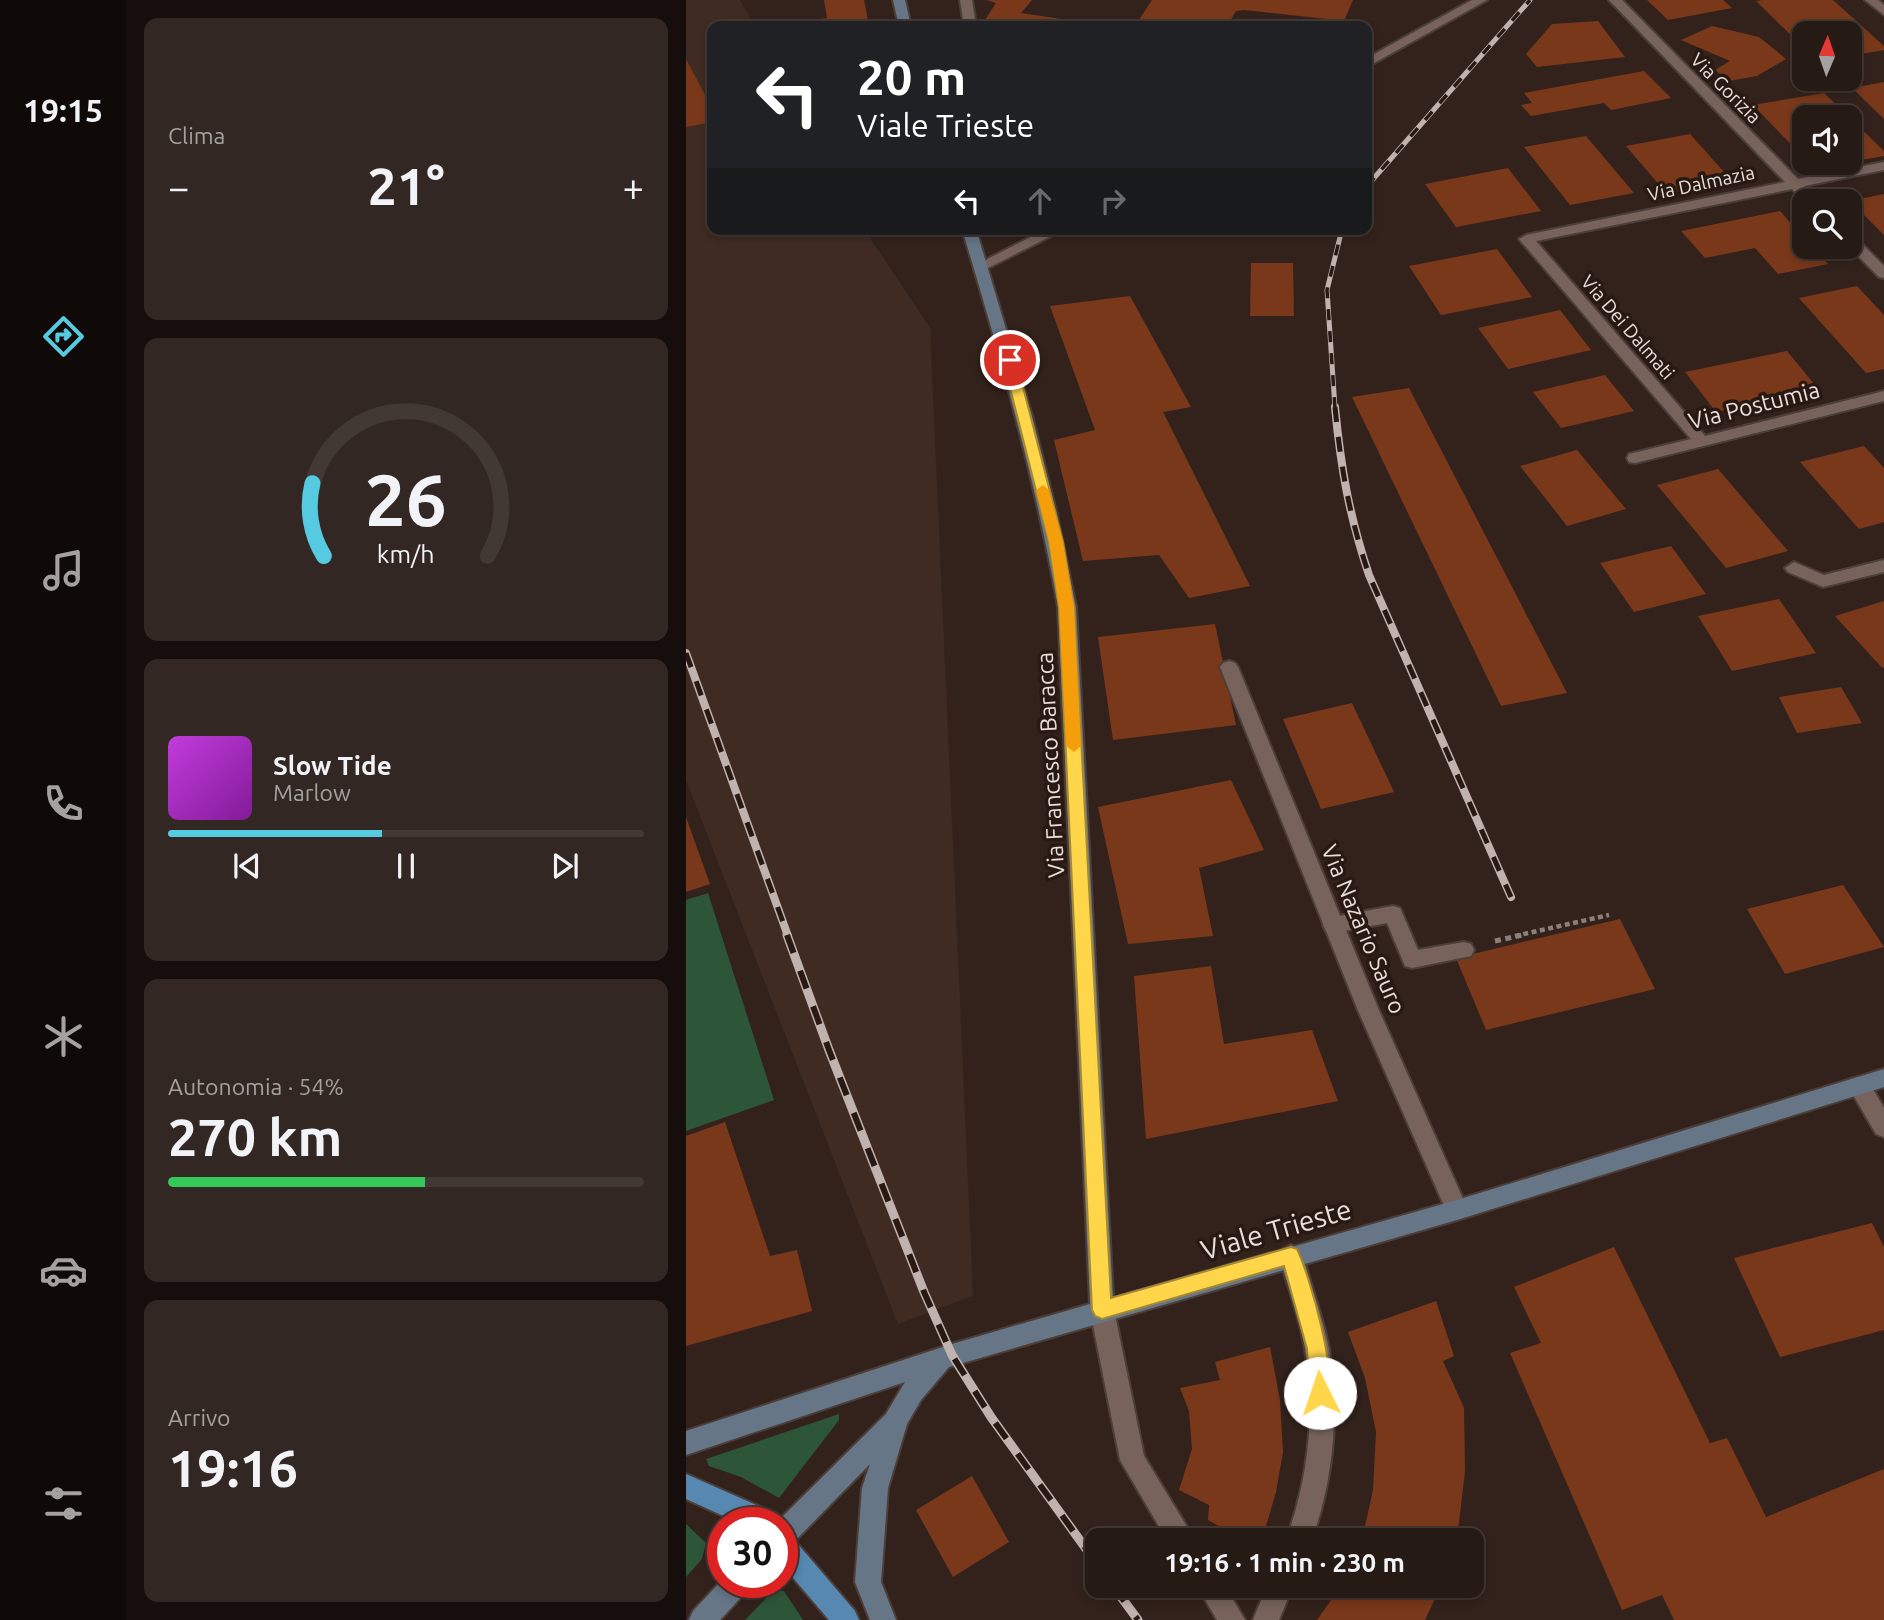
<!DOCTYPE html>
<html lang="it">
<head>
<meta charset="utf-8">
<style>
	:root { --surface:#261a15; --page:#322722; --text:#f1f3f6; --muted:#a4a1a0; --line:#423834; --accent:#55cae0 }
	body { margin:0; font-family:Ubuntu,sans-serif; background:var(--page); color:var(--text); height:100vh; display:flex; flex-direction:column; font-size:26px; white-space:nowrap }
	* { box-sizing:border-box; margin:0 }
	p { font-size:23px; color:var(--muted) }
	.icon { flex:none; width:38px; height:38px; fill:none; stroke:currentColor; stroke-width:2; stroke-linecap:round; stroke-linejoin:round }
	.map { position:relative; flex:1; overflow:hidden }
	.sheet { display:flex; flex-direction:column; gap:18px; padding:18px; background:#150e0c; width:560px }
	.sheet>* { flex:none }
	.hud { position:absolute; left:21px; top:21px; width:665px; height:214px; border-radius:14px; box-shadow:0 4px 10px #0003,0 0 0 2px var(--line); background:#202124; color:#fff; overflow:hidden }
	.needle { width:46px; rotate:2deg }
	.tools { position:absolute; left:1106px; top:21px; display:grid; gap:14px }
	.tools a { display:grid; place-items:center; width:70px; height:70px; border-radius:14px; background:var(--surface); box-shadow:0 4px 10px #0003,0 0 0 2px var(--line); font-size:35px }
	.speed { position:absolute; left:21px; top:1507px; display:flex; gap:14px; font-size:35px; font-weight:700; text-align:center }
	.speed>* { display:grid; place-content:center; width:91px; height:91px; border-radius:50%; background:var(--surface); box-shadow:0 4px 10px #0003,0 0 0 2px var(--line); line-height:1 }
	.speed .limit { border:10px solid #d22; background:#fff; color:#111 }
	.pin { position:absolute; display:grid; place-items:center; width:60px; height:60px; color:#fff; margin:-30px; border:4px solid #fff; border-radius:50%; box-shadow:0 2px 7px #0007 }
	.me { position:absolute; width:77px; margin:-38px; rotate:356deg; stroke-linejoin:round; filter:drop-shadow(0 0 5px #0008) }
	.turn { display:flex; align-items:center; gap:24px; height:147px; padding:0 35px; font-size:32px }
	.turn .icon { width:91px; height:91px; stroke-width:2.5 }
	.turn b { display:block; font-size:49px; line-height:60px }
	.lanes { display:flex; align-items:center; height:66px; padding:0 35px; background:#0003; justify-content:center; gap:35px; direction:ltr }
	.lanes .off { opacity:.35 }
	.big { font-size:52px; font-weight:600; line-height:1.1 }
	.sheet .widget { flex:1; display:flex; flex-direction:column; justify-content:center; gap:10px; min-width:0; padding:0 24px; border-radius:14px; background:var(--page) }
	.sheet .dial { align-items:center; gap:0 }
	.dial svg { height:182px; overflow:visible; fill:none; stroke:var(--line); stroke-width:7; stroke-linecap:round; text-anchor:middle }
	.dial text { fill:var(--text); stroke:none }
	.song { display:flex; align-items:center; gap:21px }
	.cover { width:84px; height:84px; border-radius:10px; background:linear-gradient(135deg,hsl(290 70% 55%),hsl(290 70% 35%)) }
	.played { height:7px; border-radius:4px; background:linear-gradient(90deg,var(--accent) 45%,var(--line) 45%) }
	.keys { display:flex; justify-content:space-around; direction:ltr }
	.heat { display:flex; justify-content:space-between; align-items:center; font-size:38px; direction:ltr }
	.charge { height:10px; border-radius:5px; background:linear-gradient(90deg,#34c759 54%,var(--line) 0) }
	.trip { position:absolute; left:399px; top:1528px; width:399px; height:70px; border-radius:14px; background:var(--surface); box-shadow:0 4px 10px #0003,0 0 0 2px var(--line); font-weight:600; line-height:70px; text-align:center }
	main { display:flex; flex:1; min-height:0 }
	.dock { display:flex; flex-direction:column; width:126px; justify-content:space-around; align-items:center; background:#0f0a08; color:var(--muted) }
	.dock .icon { width:49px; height:49px }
	.dock .selected { color:var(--accent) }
	.dock b { font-size:32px; color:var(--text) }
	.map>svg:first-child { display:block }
	.built { fill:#402b22 }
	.green { fill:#2d5639 }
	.building { fill:#7a381b }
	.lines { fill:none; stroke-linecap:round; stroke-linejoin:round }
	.service-casing { stroke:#4c3e39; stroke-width:4 }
	.minor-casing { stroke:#4c3e39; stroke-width:4 }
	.secondary-casing { stroke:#4c3e39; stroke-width:4 }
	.primary-casing { stroke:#4c3e39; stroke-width:4 }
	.path-far1 { stroke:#8d7f7a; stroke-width:4.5; stroke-dasharray:5 3.5; stroke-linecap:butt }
	.path { stroke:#8d7f7a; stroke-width:5; stroke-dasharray:6 4.5; stroke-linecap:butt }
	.service { fill:#77635c; fill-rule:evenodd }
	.minor { fill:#77635c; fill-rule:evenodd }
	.secondary { fill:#667687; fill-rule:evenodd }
	.primary { fill:#5688b1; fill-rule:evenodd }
	.rail-far2-casing { stroke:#c0b3af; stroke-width:5 }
	.rail-far1-casing { stroke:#c0b3af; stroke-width:8 }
	.rail-casing { stroke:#c0b3af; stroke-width:9 }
	.rail-far2 { stroke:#291913; stroke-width:3.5; stroke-dasharray:11; stroke-linecap:butt }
	.rail-far1 { stroke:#291913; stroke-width:5; stroke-dasharray:15; stroke-linecap:butt }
	.rail { stroke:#291913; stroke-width:6; stroke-dasharray:19; stroke-linecap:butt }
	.route { fill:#ffd54a; stroke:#a68a30; stroke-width:2 }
	.slow { fill:#f59e0b }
	.labels { text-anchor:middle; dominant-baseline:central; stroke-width:7; stroke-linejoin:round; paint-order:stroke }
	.far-street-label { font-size:19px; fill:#e9deda; stroke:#291913 }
	.street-label { font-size:23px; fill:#e9deda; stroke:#291913 }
	.near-street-label { font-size:28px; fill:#e9deda; stroke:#291913 }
</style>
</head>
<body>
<main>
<nav class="dock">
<b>19:15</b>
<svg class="icon selected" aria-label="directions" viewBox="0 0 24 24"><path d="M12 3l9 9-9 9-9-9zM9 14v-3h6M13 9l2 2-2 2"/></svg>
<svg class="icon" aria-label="music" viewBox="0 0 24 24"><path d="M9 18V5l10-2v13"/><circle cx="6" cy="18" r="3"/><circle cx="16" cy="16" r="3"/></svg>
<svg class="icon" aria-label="phone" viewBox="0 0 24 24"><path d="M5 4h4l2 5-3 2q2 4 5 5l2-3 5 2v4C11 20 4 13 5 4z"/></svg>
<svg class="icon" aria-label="climate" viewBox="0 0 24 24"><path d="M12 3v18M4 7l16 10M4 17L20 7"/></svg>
<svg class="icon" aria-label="car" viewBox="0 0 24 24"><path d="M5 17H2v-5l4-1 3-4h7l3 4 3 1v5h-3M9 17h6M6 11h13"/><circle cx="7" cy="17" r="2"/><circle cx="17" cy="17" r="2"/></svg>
<svg class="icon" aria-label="filters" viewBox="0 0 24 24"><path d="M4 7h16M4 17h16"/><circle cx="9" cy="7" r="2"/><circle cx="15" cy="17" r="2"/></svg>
</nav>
<section class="sheet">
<div class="widget"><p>Clima</p>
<div class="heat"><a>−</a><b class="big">21°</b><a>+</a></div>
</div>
<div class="widget dial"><svg viewBox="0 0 100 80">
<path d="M14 69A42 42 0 1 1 86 69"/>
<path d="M14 69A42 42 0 0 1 9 37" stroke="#55cae0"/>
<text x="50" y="56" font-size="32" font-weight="700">26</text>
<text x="50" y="72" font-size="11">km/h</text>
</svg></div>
<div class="widget">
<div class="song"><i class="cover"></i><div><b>Slow Tide</b><p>Marlow</p></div></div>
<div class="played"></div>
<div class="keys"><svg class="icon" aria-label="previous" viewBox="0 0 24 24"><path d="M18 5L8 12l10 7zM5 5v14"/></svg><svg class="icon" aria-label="pause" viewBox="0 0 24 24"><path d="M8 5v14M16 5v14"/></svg><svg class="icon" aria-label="next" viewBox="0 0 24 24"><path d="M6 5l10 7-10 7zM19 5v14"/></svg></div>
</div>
<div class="widget"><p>Autonomia · 54%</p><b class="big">270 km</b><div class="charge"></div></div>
<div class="widget"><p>Arrivo</p><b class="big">19:16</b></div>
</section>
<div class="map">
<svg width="1198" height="1620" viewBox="0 0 1198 1620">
	<rect width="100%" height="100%" fill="#33221c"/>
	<path class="built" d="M0,0H54L68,26H26V229H178L244,328L287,1296L212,1324L0,780Z"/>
	<path class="green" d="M22,893L88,1100L0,1131V900Z
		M153,1414V1420L93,1498L55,1477L23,1466L20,1459Z
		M0,1524L20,1543L16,1559L0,1577Z
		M88,1590L98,1591L117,1620H59Z"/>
	<path class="building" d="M138,0H178L183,26H119L118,21L141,18Z
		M300,0H346L335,13L423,26H316L297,23L310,3Z
		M466,0H667L658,21L558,10L550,11L541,26H449Z
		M961,0H1037L1046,8L982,20Z
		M1077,0H1147L1198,46V50L1164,56V33H1118V48L1070,1Z
		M912,21L939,57L851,67L840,54L866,24Z
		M1026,26L1073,37L1100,59L1071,76L1043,81L1029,70L1044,61L995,40Z
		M0,59L26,108V122L0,127Z
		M958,71L985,98L925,110L918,103L845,116L835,105L846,103L838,93Z
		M1198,82V119L1166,88Z
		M1138,93L1163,117H1118V158L1067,105Z
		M1164,118L1198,151V156L1164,162Z
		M1004,134L1047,182L981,194L940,146Z
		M900,136L948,193L884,205L838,147Z
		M1123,163H1153V164L1128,169Z
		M822,168L855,211L770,227L739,184Z
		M1198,194V235L1164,201Z
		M1094,211L1118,238V247H1126L1142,264L1092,274L1069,248L1019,258L995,231Z
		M811,249L846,297L755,315L723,266Z
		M565,263H607L608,316H564Z
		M1171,286L1198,315V369L1180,373L1113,298Z
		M444,296L505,407L477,412L564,586L503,598L473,555L397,561L368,440L409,430L364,306Z
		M874,310L905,350L822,369L792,328Z
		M1101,351L1133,390L1030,412L999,372Z
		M919,375L948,411L875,428L847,392Z
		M723,388L881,693L815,706L666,397Z
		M1178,446L1198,468V522L1173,529L1114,462Z
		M891,450L940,509L881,526L834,466Z
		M1032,469L1102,551L1040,568L971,485Z
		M985,546L1020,594L948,612L914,563Z
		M1093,599L1130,653L1046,671L1012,616Z
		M1198,601V667L1196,668L1149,616Z
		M529,624L550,725L427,740L412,637Z
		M1155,687L1176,723L1111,733L1093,697Z
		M666,703L708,792L635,809L597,719Z
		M545,780L578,850L513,868L527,936L442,944L412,807Z
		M0,817L24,884L0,892Z
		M1157,885L1198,947L1099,974L1061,909Z
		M934,919L969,989L800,1030L770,958Z
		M525,966L538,1044L626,1030L652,1101L460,1139L448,976Z
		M39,1122L84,1256L111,1250L126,1311L0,1346V1136Z
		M1186,1223L1198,1247V1330L1094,1357L1048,1258Z
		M928,1247L1024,1443L1041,1438L1080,1517L1198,1469V1620H988L976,1595L936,1610L824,1353L855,1343L828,1287Z
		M750,1301L768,1356L757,1361L778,1408L779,1471L771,1540H676L687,1490L690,1432L679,1378L662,1332Z
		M584,1347L594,1400L597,1452L590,1492L576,1540H558L522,1520L523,1505L493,1490L506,1449L503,1411L494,1388L534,1380L529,1362Z
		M286,1476L323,1542L267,1577L230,1510Z
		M655,1586H755L739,1620H631Z"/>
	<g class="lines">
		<defs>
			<path id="service" d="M707,906L714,908L732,950L778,942L785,944L788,950L785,956L726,968L719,966L701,923L647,933L640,931L637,925L640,919L647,917Z
				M1173,1077L1181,1079L1198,1108V1137L1190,1134L1162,1086L1165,1079Z"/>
			<path id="minor" d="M274,0H286L290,26H278Z
				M786,0H801L681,67V58Z
				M923,0H936L1112,179L1198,162V170L1118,186L1132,201L1118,202L1106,189L850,241L1019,436L1198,391V401L949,463L943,462L941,458L943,454L1005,439L833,239L840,235L1099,182Z
				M1179,0H1192L1198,5V15Z
				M360,229H379L300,269L295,270L288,266Z
				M1164,236L1169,237L1198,266V278L1193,277L1163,247Z
				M1198,560V572L1137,587L1102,572L1099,568L1108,562L1138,575Z
				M543,661L549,663L552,667L692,1008L782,1210L779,1217L771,1220L763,1217L671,1008L534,667L537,663Z
				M605,1245L613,1249L617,1256C625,1287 637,1317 643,1349C654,1414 647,1479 626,1540H600C622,1479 630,1414 619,1349C614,1318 602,1287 593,1256L597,1249Z
				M416,1299L424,1302L428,1310L458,1456L509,1540H481L434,1460L404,1310L408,1302Z
				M511,1586H539L559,1620H531Z
				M581,1586H607L593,1620H567Z"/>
			<path id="secondary" d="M207,0H219L225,26H213Z
				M276,229H290L346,416L370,511L390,607L427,1298L771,1200L1198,1069V1087L771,1220L263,1367L235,1400L221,1424L202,1488L195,1582L210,1620H184L169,1582L176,1488L184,1464L105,1545L96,1549V1522H91L200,1414L219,1382L0,1455V1431L266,1344L404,1304L372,607C349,479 314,354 276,229Z
				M37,1579V1582H65L61,1591L34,1620H3L7,1611Z"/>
			<path id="primary" d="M0,1474L77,1508L86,1522H51L0,1499Z
				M96,1532L105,1536L169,1611L173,1620H143L96,1565Z"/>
		</defs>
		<use href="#service" class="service-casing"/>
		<use href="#minor" class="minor-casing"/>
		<use href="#secondary" class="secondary-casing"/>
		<use href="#primary" class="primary-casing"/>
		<path class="path-far1" d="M829,936L923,915"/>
		<path class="path" d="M809,941L837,935"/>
		<use href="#service" class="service"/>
		<use href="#minor" class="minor"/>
		<use href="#secondary" class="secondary"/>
		<use href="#primary" class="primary"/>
		<defs>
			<path id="rail-far2" d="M681,186L844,0
				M649,408L641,290L656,229"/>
			<path id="rail-far1" d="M649,407C655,469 663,515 683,575L825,897
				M0,653L102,936"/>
			<path id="rail" d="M101,935L143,1050L238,1292L266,1355L305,1417L411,1564
				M427,1586L452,1620"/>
		</defs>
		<use href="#rail-far2" class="rail-far2-casing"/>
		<use href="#rail-far1" class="rail-far1-casing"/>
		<use href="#rail" class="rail-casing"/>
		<use href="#rail-far2" class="rail-far2"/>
		<use href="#rail-far1" class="rail-far1"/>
		<use href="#rail" class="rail"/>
	</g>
	<path class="route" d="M324,356L330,360L377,542L388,607L425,1298L605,1247L611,1249C624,1276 652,1375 641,1400L634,1403L627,1400L624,1393L621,1349L598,1266L416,1319L409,1316L406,1310L373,607L363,542L317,360Z"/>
	<path class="slow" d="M357,485L363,490L377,542L388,607L395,746L388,752L380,746L373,607L363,542L350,490Z"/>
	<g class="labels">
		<g class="far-street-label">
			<text transform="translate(1040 88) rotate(45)">Via Gorizia</text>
			<text transform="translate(1015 183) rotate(-12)">Via Dalmazia</text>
			<text transform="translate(942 327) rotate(49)">Via Dei Dalmati</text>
		</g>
		<g class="street-label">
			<text transform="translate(1068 405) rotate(-14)">Via Postumia</text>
			<text transform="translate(364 765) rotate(-93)">Via Francesco Baracca</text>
			<text transform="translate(678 929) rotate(67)">Via Nazario Sauro</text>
		</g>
		<g class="near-street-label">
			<text transform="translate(590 1229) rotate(-16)">Viale Trieste</text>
		</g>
	</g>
</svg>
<div class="tools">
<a><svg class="needle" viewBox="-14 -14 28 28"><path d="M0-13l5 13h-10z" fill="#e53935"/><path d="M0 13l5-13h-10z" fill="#a4a1a0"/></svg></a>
<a><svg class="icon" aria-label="sound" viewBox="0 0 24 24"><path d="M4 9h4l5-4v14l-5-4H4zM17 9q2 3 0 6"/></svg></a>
<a><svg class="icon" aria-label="search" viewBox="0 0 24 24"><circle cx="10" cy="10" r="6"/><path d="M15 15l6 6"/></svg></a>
</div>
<div class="speed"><div class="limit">30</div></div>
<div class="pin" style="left:324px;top:360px;background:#d93025"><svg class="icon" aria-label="arrive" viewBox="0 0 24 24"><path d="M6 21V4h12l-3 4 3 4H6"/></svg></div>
<svg class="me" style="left:634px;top:1393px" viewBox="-20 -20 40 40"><circle r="19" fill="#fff"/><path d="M0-13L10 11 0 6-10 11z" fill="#ffd54a"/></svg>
<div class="trip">19:16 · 1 min · 230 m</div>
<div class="hud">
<div class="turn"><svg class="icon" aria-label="left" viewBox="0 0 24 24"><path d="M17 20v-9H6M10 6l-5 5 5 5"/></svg><div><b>20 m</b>Viale Trieste</div></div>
<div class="lanes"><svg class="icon" aria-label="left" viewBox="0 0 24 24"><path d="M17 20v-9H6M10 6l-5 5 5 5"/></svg><svg class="icon off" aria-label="ahead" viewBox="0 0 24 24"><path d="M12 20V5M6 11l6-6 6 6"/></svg><svg class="icon off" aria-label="right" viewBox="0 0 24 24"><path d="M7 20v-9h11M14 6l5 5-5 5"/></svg></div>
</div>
</div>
</main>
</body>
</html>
